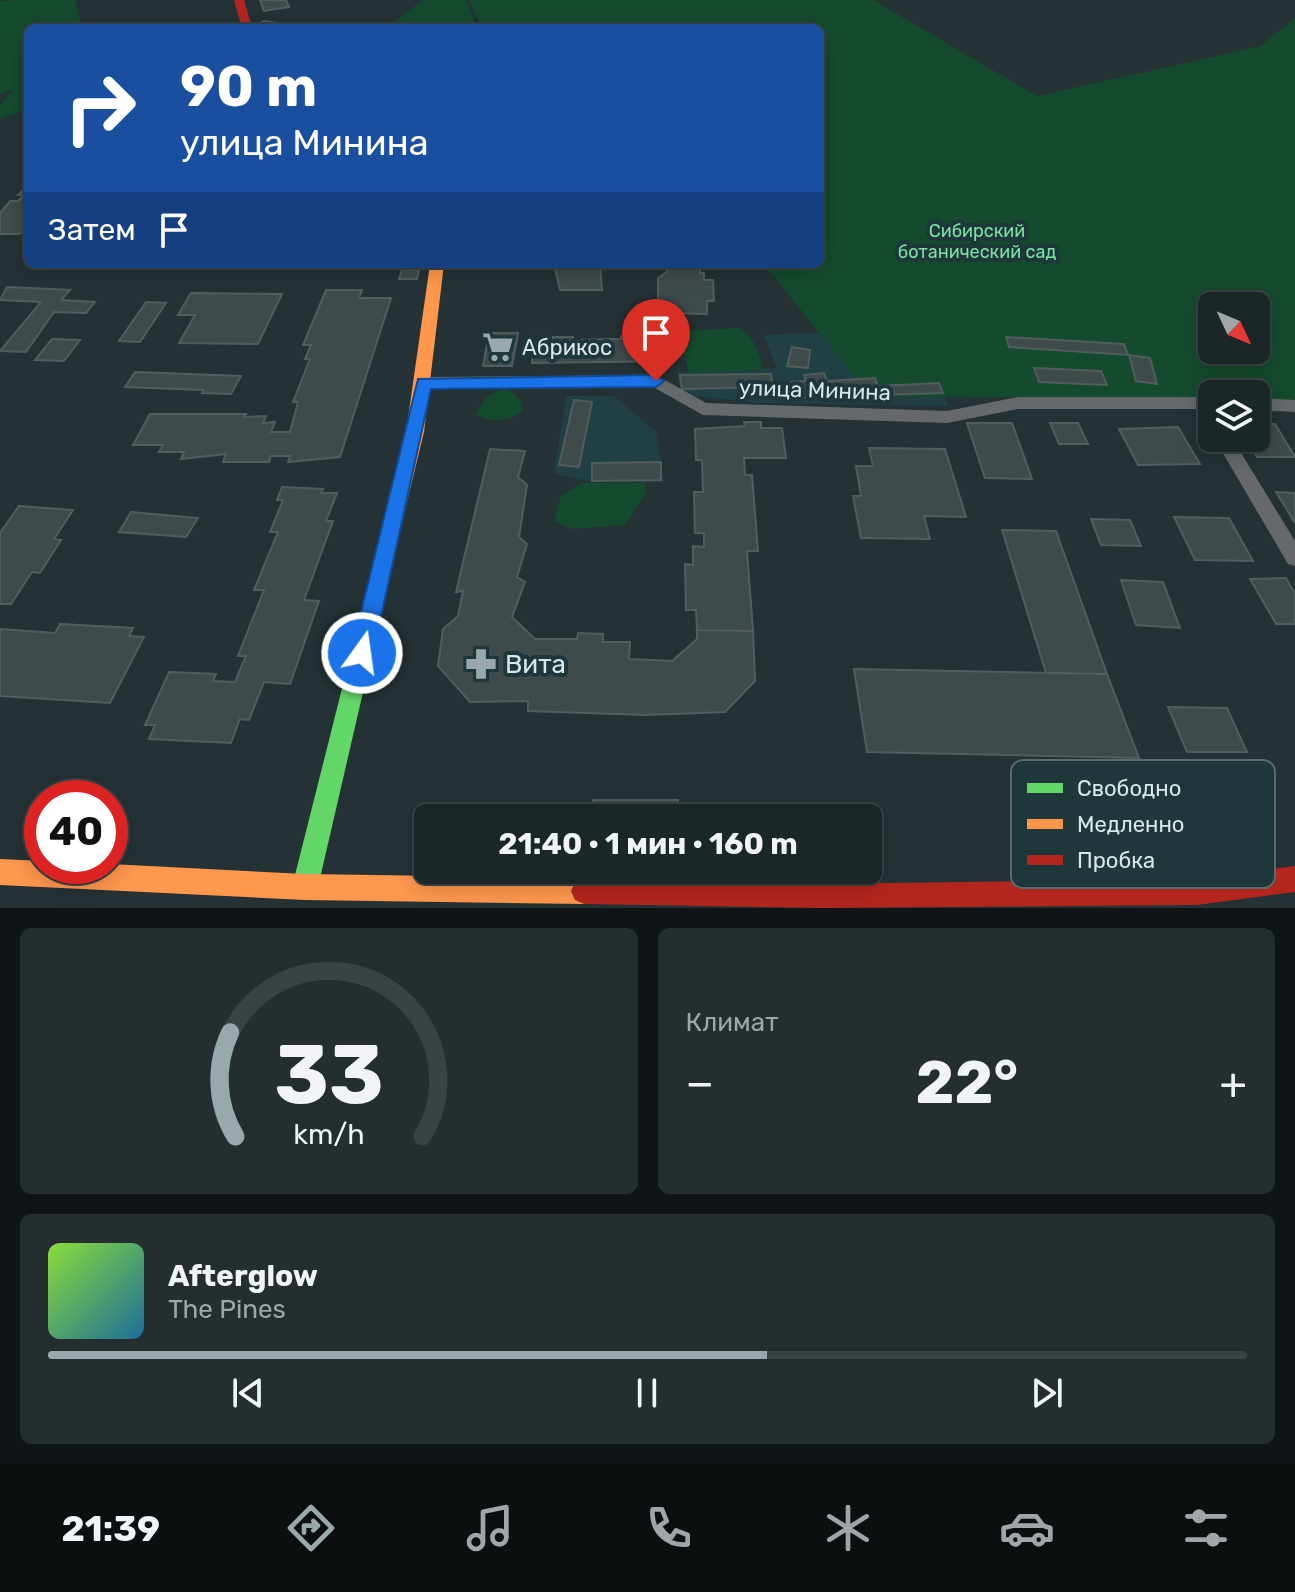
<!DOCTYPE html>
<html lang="ru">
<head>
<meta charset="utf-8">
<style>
	:root { --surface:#1b2628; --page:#242e30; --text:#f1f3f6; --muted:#a0a5a8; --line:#394345; --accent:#99a8aa }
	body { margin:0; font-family:Rubik,sans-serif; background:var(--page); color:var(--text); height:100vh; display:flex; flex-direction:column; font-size:30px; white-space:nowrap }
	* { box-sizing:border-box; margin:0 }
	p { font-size:26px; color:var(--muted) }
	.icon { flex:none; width:44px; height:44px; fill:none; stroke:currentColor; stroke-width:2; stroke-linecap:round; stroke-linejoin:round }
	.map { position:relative; height:908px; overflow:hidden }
	.drawer { display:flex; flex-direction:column; gap:20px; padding:20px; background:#0f1516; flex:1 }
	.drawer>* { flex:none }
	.guide { position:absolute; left:24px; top:24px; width:800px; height:244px; border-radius:12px; box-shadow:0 4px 20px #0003,0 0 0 2px var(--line); background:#1a4fa0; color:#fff; overflow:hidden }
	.needle { width:52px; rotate:134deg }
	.controls { position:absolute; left:1198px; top:292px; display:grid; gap:16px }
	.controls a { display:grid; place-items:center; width:72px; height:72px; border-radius:12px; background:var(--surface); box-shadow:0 4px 20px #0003,0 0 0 2px var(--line); font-size:40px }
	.speed { position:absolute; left:24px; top:780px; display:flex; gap:16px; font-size:40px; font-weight:700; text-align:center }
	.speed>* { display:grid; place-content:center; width:104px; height:104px; border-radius:50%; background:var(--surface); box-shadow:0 4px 20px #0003,0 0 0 2px var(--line); line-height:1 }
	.speed .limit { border:12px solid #d22; background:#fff; color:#111 }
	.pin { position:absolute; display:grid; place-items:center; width:68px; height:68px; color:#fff; margin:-82px -34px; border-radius:50% 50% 50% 0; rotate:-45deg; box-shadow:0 0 8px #0007 }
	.pin .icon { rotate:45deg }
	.me { position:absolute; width:88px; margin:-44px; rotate:14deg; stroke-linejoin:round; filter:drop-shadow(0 0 6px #0008) }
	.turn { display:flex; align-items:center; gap:28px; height:168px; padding:0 24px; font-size:36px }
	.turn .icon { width:104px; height:104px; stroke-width:2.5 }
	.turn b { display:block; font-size:56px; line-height:68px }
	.then { display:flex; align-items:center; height:76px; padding:0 24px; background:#0003; gap:16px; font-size:30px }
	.big { font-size:60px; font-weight:700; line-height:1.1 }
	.drawer .tile { flex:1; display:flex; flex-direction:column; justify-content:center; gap:12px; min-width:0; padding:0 28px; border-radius:12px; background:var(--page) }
	.drawer .dial { align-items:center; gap:0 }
	.dial svg { height:208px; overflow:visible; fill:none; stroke:var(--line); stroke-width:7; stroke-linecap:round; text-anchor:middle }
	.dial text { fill:var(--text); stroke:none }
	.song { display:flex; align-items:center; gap:24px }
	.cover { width:96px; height:96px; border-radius:12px; background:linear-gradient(135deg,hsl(90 70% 55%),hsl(200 70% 35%)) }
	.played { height:8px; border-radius:4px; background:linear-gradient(90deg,var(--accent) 60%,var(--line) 60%) }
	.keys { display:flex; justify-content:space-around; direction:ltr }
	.heat { display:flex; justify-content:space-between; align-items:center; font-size:44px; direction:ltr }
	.drawer .tiles { flex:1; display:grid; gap:20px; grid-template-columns:1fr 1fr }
	.tile:last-child { grid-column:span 2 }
	.trip { position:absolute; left:414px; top:804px; width:468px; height:80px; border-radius:12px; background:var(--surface); box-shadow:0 4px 20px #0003,0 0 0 2px var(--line); font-weight:700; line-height:80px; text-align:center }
	.dock { display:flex; height:128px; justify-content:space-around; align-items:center; background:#0b0f10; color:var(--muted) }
	.dock .icon { width:56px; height:56px }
	.dock .selected { color:var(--accent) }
	.dock b { font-size:36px; color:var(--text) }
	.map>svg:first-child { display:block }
	.built { fill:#204044 }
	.green { fill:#144a2d; fill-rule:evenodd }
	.building { fill:#3f4a4b; stroke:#525d5e; stroke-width:2 }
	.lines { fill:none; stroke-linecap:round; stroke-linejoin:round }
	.street { fill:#65696b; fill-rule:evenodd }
	.fast { fill:#63d668; fill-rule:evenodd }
	.slow { fill:#ff974d; fill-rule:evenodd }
	.jam { fill:#b3261e; fill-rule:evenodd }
	.route { fill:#1a73e8; stroke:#114b97; stroke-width:2 }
	.labels { text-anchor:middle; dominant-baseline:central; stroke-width:8; stroke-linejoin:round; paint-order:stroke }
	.far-park-label { font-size:18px; fill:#79e4a1; stroke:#1e373b }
	.poi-label { font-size:22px; fill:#d8e7e9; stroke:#1e373b; text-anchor:start }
	.street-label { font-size:22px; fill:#d8e7e9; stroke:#1e373b }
	.near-poi-label { font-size:26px; fill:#d8e7e9; stroke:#1e373b; text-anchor:start }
	.key { fill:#1e373b; stroke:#566c6f; stroke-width:2 }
	.key-label { font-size:22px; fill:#d8e7e9 }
</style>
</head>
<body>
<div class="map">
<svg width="1295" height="908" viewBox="0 0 1295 908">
	<rect width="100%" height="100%" fill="#243235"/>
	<path class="built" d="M824,332L940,380L948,406L756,403L681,394L677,372L776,368L764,335Z
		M566,396H614L656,432L664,483L589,481L554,474Z"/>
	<path class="green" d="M18,0H75L82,28L119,25L113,28H28V79L24,83H28V110L0,118V106L13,90L0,94V1Z
		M423,0H466L477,28H403L393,23Z
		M469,0H873L1037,96L1261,46L1295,18V401L1256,400V394H1212V399L870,396L764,264H820V28H482ZM1212,306H1256V350H1212Z
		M738,328C755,338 759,351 763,370L689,373L680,338L688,331Z
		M509,389L520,399L523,411C506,422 495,423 476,415C483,400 490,390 509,389Z
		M583,483H645L646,493L625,525L570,529L554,521L561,496Z"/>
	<path class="building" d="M260,0H286L289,7L264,11Z
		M264,21L307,28L256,25Z
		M28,185V229L19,234H0V213L10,201H18L24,195H18Z
		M554,264H600L602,290H560Z
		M667,264H704L700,265V273H704V280H713L714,301H707V314L667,313V307L658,302V278L667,272Z
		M402,270H419L417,279H399Z
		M7,287L70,290L61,300L95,302L86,313L54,312L26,352L0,351L41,302L0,300Z
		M326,290H362L359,298H391L340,457L288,462L290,456H271L269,462H223L226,454L181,459L184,452H159L163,445H133L150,414H246L244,417L266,416L263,423L275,422L271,432H290L298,402H293L310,359H305L311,345H303Z
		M191,293L282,294L258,344L179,343L195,315H178Z
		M146,302L166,303L140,342L119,341Z
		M489,333H518L512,366H483Z
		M621,336L672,340L673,361L532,363L534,341H553V337H573V340L621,339Z
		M1006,337L1124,344L1128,355L1009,347Z
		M52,339L80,340L64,361L35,360Z
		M792,347L810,350L808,368L787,366Z
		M1129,355L1150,358L1157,384L1136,381Z
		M1034,368L1101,371L1107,385L1039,382Z
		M135,372L241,376L231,394L202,393L204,390L125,387Z
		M824,373L828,385L808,387L811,397L797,398L791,382L806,381L804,375Z
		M771,374L773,387L682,389L680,375Z
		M875,378L878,387L841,389L842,394H833L829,381Z
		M939,383L943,393L881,395L878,386Z
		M574,400L592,402L579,467L559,465Z
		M744,422H761V428H782L786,458H744L745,475H752L758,551H747L753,631L697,630L696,610H686L685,564L693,565V546L704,547V533H695L694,492H703L702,460H696L695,429L745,426Z
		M967,423H1012L1032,479L985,478Z
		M1050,423H1078L1088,444H1059Z
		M1256,424H1275L1295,457H1257L1245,438H1256Z
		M1178,427L1200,464L1138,465L1119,429Z
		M869,448L945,449L966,517L924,516L930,539L861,538L853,496H861L856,466H873Z
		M490,449L525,451L518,477L527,485L519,537L527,544L517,577L525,582L512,617L535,639H577L578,633L603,634V642H630L629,659L672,661L697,639V630L753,631L755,681L725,712L646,715L528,711V701L470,702L438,666L443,629L458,616L463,591L456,592Z
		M661,462V480L592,481V463Z
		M282,487L323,489L321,493H337L326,521H333L304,600L319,601L290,684L264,682L249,720L240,719L231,743L149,739L155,725H145L169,672L216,674L213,681L235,682L246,656H238L264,590H254L278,532H270L283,500H277Z
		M1276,492L1295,493V523Z
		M19,506L73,510L54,539L61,540L40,573L32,572L11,604H0V533Z
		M131,512L198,518L186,537L119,532Z
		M1174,517L1229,518L1253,561L1195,560Z
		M1091,519L1130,520L1141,546L1101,545Z
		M1002,530L1056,531L1107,674L1046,673Z
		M1286,578L1295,594V624H1276L1250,579Z
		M1121,580L1163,582L1180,628L1136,625Z
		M60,624L133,628L129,636L144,637L110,703L0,696V629L55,633Z
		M854,669L1107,674L1139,758L867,752Z
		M1168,707L1227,708L1247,752H1187Z
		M593,800H678V818H593Z"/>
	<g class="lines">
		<path class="street" d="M656,375L706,403L947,411L1018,397H1212V409H1018L947,423L703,415L653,387L424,389L416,383L424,377Z
			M1256,398L1295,400V412L1256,410Z
			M1214,438H1232L1295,541V566L1288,564Z"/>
		<path class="fast" d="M398,495L405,497L407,502L318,887L314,896L305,900L296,896L292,887L389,502L391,497Z"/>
		<path class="slow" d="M430,264H444L424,432L407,502L405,507H391L389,502L406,432Z
			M0,859L42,861V866L110,864L305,874L584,878L593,882L597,891L593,900L584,904L305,900L0,885Z"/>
		<path class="jam" d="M234,0H244L252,28H242Z
			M1295,866V892L1197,905L821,908L584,904L575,900L571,891L575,882L584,878L892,883L1197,879Z"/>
	</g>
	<path class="route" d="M656,375L664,381L656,387L431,389L373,653L369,660L362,663L354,660L351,653L418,379Z"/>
	<defs>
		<symbol id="supermarket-bare" viewBox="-9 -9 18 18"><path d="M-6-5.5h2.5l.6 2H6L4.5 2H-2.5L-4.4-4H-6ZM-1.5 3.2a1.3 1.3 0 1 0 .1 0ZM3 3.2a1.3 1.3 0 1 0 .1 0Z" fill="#99a8aa" stroke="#1e373b" stroke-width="2.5" paint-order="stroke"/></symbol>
		<symbol id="pharmacy-bare" viewBox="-9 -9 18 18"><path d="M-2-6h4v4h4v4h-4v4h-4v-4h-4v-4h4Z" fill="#99a8aa" stroke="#1e373b" stroke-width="2.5" paint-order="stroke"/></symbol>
	</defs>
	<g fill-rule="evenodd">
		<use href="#supermarket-bare" x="476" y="325" width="44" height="44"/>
		<use href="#pharmacy-bare" x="459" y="642" width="44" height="44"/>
	</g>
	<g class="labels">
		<g class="far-park-label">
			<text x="977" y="231">Сибирский<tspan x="977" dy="21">ботанический сад</tspan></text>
		</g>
		<g class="poi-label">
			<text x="522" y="347">Абрикос</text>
		</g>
		<g class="street-label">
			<text transform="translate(815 390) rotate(2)">улица Минина</text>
		</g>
		<g class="near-poi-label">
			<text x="505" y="664">Вита</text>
		</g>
	</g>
	<rect x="1011" y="760" width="264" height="128" rx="12" class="key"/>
	<rect x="1027" y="783" width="36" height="10" fill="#63d668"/>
	<rect x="1027" y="819" width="36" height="10" fill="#ff974d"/>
	<rect x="1027" y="855" width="36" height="10" fill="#b3261e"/>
	<g class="key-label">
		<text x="1077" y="796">Свободно</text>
		<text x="1077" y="832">Медленно</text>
		<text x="1077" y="868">Пробка</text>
	</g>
</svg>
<div class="controls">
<a><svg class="needle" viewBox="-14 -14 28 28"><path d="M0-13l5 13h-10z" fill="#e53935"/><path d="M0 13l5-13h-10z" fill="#a0a5a8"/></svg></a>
<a><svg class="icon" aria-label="layers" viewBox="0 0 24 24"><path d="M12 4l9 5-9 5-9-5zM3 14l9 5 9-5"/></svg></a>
</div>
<div class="speed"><div class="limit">40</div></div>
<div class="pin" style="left:656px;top:381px;background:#d93025"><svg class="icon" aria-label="arrive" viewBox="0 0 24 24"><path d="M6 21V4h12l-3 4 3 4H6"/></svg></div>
<svg class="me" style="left:362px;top:653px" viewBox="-20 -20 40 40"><circle r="17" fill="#1a73e8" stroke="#fff" stroke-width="3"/><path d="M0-11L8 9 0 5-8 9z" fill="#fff"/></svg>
<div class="trip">21:40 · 1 мин · 160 m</div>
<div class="guide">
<div class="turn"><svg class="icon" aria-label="right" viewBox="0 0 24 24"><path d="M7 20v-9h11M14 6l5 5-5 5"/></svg><div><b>90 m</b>улица Минина</div></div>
<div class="then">Затем<svg class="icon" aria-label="arrive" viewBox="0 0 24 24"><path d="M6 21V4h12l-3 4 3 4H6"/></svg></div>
</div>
</div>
<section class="drawer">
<div class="tiles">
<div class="tile dial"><svg viewBox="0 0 100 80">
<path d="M14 69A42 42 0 1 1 86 69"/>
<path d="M14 69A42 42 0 0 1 12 29" stroke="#99a8aa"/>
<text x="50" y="56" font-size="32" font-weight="700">33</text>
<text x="50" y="72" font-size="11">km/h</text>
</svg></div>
<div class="tile"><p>Климат</p>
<div class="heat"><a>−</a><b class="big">22°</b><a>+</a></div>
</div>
<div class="tile">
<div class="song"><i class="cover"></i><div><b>Afterglow</b><p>The Pines</p></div></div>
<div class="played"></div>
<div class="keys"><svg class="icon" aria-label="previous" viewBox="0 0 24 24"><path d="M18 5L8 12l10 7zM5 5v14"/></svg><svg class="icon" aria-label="pause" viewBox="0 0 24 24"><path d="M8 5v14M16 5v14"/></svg><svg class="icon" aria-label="next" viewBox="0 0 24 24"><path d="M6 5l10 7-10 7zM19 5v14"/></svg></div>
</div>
</div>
</section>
<nav class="dock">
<b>21:39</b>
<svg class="icon selected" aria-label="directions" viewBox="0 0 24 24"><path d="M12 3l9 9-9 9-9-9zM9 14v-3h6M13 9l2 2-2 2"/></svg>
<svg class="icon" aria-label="music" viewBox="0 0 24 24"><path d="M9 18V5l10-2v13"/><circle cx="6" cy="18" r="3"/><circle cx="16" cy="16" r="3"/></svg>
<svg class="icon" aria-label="phone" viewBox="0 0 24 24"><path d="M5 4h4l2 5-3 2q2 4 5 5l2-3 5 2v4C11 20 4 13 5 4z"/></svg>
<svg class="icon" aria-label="climate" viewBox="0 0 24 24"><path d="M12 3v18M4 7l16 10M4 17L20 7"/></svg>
<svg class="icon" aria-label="car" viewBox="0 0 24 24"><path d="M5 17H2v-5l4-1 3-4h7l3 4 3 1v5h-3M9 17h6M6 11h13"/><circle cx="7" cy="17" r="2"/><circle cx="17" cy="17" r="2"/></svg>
<svg class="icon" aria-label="filters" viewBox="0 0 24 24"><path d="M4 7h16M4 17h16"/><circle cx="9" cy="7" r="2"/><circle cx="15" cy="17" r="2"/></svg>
</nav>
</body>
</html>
